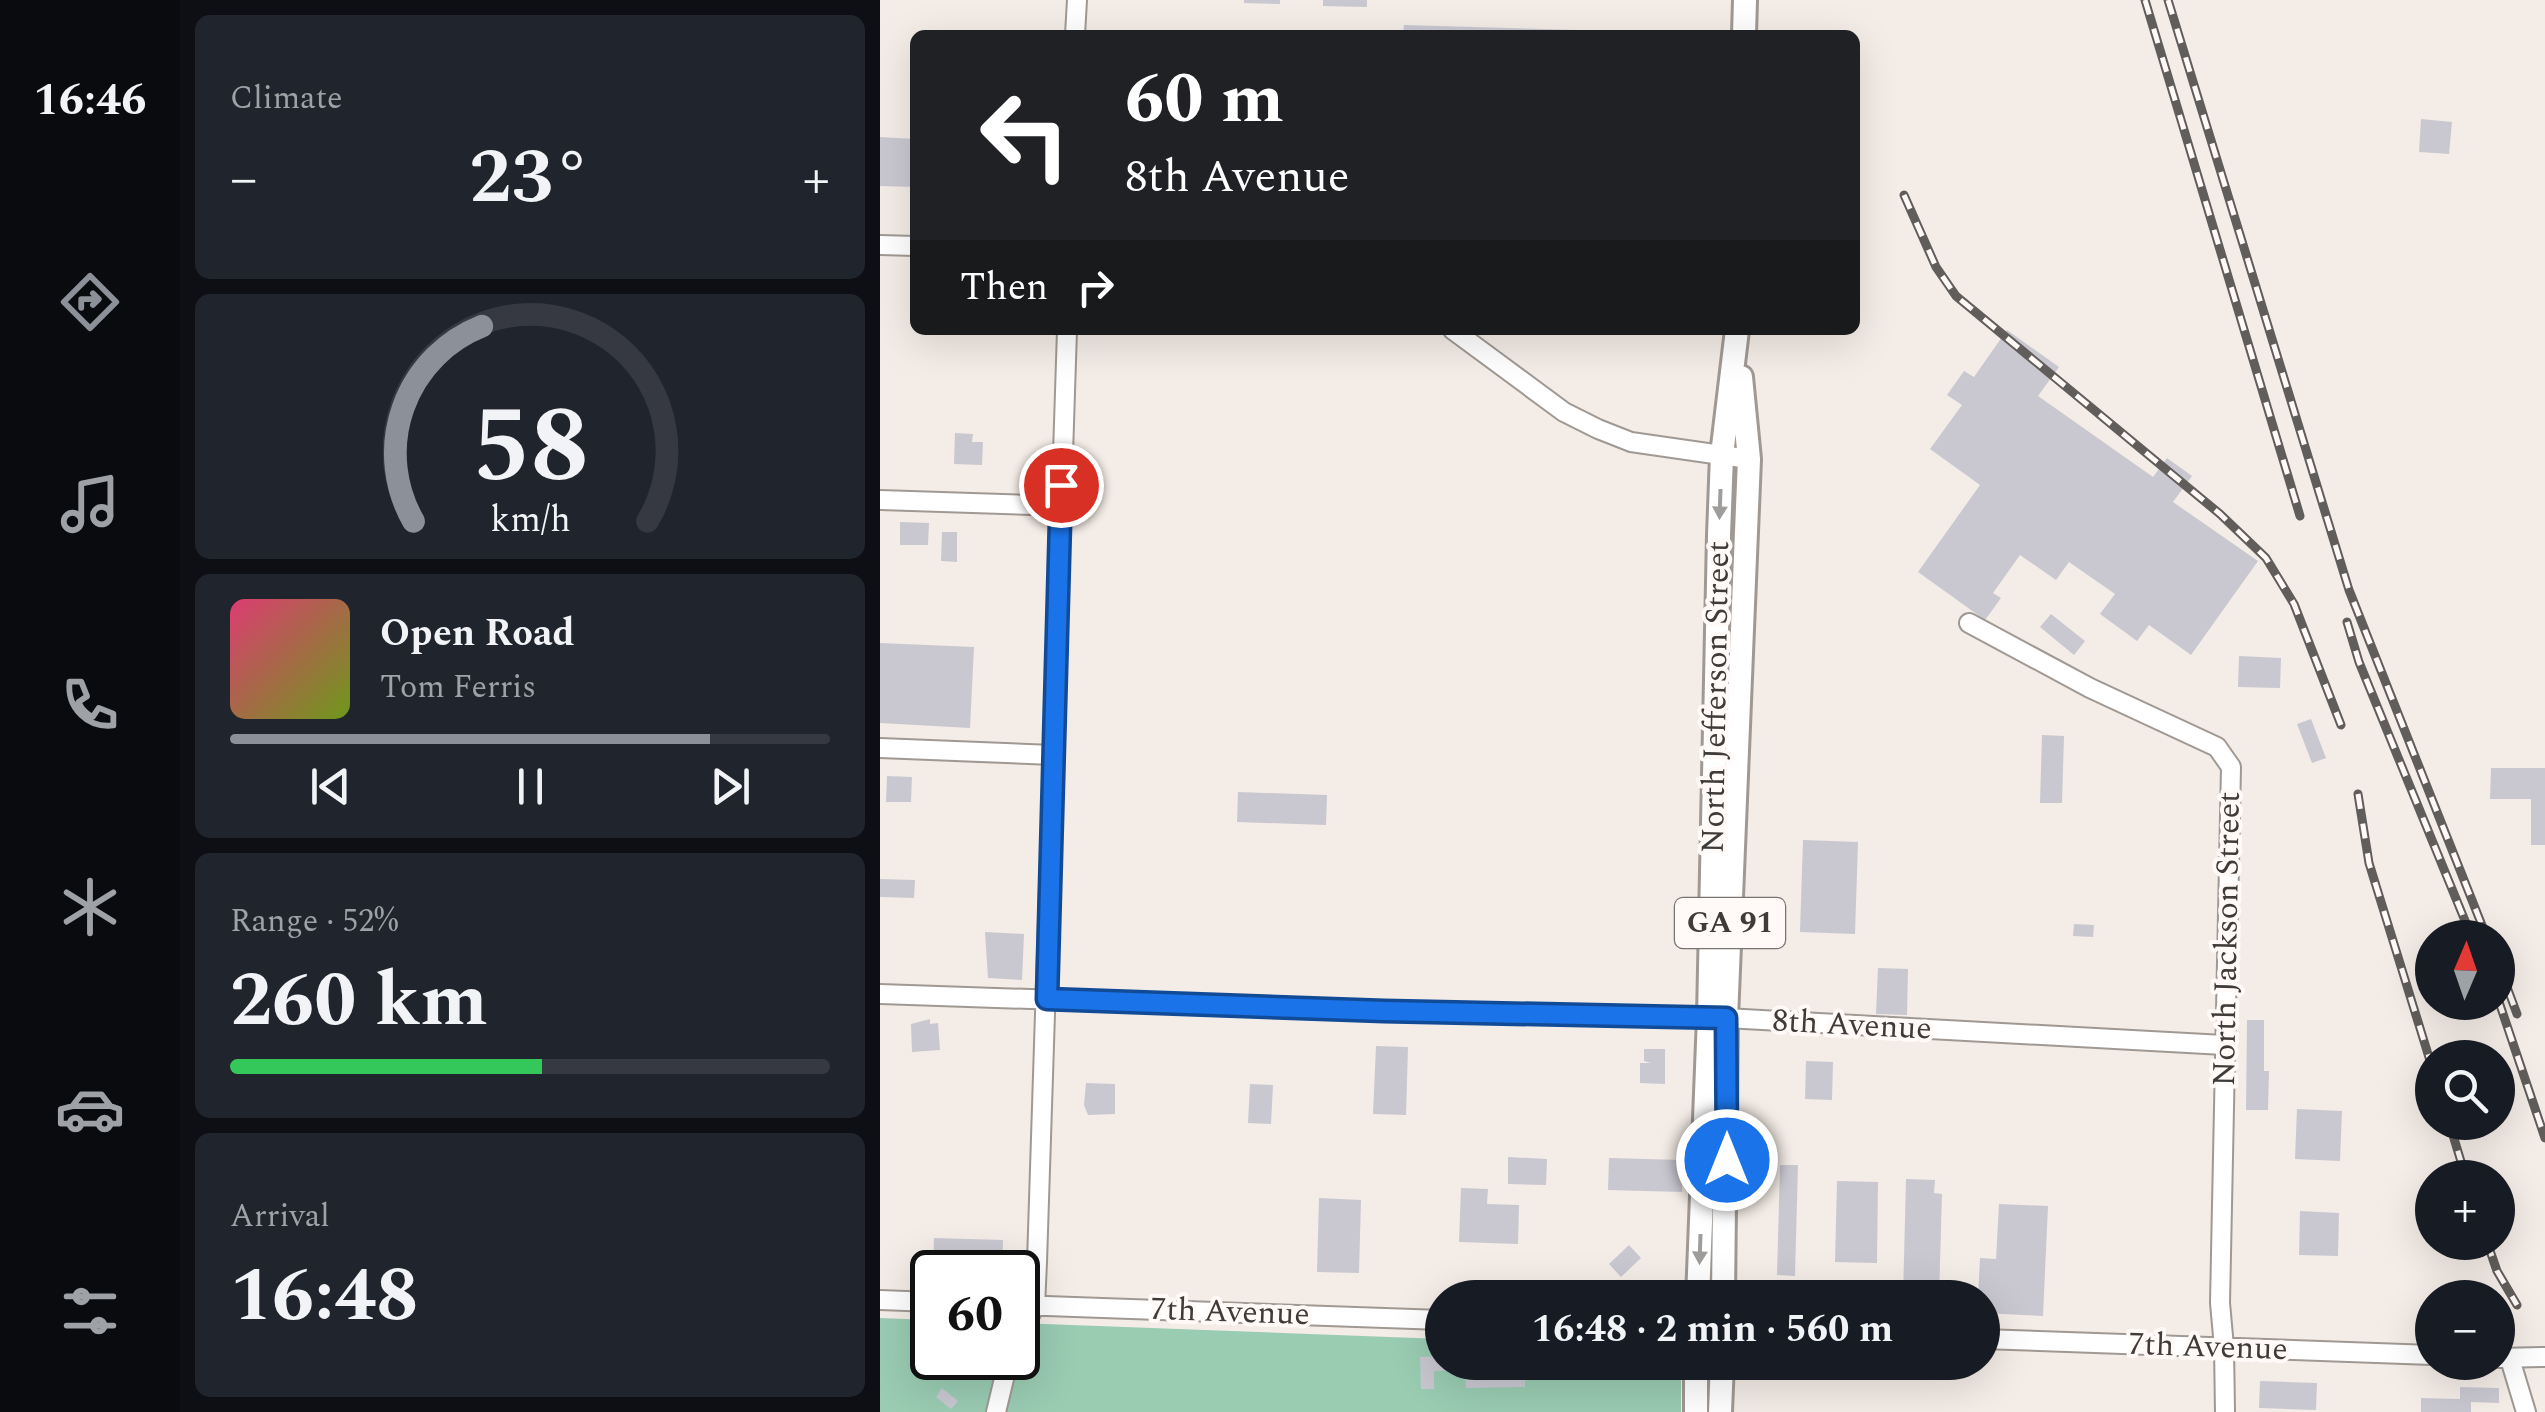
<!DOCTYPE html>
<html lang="en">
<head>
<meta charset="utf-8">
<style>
	:root { --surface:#171b24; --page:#20242c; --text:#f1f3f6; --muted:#9ea1a6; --line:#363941; --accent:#8c9099 }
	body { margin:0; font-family:Spectral,serif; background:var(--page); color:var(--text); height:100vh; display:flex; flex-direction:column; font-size:38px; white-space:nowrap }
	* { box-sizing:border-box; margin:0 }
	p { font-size:32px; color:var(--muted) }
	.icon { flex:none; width:55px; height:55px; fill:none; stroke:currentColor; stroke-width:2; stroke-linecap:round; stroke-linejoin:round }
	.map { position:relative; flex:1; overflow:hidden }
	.details { display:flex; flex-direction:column; gap:15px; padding:15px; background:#0d0f14; width:700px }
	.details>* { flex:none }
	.banner { position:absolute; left:30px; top:30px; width:950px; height:305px; border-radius:15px; box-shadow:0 10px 40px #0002; background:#202124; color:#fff; overflow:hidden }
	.needle { width:65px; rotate:2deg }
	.buttons { position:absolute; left:1535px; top:920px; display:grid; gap:20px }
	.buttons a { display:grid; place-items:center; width:100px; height:100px; border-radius:50%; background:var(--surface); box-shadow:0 10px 40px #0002; font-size:50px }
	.speed { position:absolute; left:30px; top:1250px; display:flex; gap:20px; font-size:50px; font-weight:700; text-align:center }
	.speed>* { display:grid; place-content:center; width:130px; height:130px; border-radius:50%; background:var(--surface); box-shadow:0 10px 40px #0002; line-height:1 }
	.speed .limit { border:5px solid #111; border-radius:15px; background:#fff; color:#111 }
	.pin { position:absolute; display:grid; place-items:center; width:85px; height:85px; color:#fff; margin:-42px; border:5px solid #fff; border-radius:50%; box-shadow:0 2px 10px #0007 }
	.me { position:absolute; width:110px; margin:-55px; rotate:0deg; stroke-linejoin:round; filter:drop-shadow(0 0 8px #0008) }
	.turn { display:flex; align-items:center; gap:35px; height:210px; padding:0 50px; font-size:45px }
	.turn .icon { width:130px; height:130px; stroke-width:2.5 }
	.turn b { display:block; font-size:70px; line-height:85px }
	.then { display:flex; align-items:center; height:95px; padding:0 50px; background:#0003; gap:20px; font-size:38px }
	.big { font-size:75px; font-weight:700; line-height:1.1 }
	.details .widget { flex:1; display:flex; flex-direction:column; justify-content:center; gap:15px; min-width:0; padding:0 35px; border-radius:15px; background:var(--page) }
	.details .dial { align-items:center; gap:0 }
	.dial svg { height:260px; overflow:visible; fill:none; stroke:var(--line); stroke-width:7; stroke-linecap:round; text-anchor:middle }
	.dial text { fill:var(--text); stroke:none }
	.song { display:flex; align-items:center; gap:30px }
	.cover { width:120px; height:120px; border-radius:15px; background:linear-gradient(135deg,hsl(340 70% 55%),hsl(80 70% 35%)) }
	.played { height:10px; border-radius:5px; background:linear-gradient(90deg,var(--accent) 80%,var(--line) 80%) }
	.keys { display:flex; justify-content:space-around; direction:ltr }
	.heat { display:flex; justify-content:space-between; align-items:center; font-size:55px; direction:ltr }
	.charge { height:15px; border-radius:8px; background:linear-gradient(90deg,#34c759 52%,var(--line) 0) }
	.trip { position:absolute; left:545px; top:1280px; width:575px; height:100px; border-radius:50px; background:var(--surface); box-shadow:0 10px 40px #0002; font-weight:700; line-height:100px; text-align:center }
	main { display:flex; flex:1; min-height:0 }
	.menu { display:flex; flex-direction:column; width:180px; justify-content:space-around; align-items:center; background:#090b0e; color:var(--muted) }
	.menu .icon { width:70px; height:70px }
	.menu .on { color:var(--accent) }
	.menu b { font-size:45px; color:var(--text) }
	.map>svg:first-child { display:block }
	.green { fill:#9accb2 }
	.building { fill:#c9c8d1 }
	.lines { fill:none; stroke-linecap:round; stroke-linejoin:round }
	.minor-casing { stroke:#a09993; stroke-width:22 }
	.major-casing { stroke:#a09993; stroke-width:28 }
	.minor { stroke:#fff; stroke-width:18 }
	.major { stroke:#fff; stroke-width:22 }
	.rail-casing { stroke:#615d5b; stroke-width:9 }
	.rail { stroke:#fffaf7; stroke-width:5; stroke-dasharray:15; stroke-linecap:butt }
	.oneway { fill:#9e9d9c }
	.route-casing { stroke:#114b97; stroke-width:25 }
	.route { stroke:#1a73e8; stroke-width:18 }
	.labels { text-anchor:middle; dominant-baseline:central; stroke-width:8; stroke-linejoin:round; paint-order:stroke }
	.shield { fill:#fffaf7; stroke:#787472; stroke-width:2.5 }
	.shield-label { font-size:30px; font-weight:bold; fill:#3e3b39 }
	.street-label { font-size:32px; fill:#3e3b39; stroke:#fffaf7 }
</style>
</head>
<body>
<main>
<nav class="menu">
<b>16:46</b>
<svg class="icon on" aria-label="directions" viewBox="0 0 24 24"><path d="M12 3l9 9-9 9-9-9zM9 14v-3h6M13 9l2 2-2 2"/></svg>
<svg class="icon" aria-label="music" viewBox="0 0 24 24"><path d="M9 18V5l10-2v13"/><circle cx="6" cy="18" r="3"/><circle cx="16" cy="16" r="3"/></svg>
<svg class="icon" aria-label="phone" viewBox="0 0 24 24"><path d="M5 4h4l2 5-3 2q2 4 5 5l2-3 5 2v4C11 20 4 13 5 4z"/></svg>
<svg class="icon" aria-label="climate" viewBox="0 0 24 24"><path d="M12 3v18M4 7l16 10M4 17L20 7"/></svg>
<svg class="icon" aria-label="car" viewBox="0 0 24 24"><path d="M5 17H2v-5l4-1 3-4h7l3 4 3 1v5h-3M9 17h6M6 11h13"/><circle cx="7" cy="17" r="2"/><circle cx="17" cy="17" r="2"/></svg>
<svg class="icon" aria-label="filters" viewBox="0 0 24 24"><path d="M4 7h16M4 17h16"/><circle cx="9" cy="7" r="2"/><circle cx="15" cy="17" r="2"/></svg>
</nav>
<section class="details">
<div class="widget"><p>Climate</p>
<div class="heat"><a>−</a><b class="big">23°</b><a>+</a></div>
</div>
<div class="widget dial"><svg viewBox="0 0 100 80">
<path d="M14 69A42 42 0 1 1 86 69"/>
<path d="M14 69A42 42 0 0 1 35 9" stroke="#8c9099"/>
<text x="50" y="56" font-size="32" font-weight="700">58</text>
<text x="50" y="72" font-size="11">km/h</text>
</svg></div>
<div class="widget">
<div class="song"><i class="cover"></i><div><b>Open Road</b><p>Tom Ferris</p></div></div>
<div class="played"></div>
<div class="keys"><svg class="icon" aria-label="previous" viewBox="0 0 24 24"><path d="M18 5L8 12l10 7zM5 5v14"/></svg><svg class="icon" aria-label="pause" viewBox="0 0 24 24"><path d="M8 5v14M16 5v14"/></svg><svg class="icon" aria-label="next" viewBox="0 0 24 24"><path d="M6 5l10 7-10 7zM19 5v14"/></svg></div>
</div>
<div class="widget"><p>Range · 52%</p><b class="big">260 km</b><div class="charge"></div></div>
<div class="widget"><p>Arrival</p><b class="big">16:48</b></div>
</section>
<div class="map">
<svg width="1665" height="1412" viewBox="0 0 1665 1412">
	<rect width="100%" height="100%" fill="#f4ece6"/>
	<path class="green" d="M0,1318L52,1320V1358H138V1323L562,1339V1362L801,1363V1412H0Z"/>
	<path class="building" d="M364,0H400V4L364,3Z
		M443,0H487V7L443,6Z
		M524,25L699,30V35H523Z
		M1541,119L1572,122L1569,154L1539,152Z
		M0,137L35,139V187L0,186Z
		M1127,330L1179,367L1158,396L1273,477L1287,458L1312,476L1293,502L1378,561L1311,655L1269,625L1257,641L1220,614L1235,594L1189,562L1176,580L1140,555L1113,593L1121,598L1105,620L1038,572L1100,485L1050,449L1082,405L1067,395L1084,371L1094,377Z
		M75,433L93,434L92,442H103L102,465L74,464Z
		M20,522L49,523L48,545H20Z
		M62,532H77V562L61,561Z
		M1171,614L1205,641L1194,655L1160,627Z
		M0,643L94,647L90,728L0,723Z
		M1359,656L1401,658L1400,688L1358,687Z
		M1431,719L1446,758L1432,763L1417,724Z
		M1162,735L1184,736L1182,803H1160Z
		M1611,768H1665V845H1651V799H1610Z
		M7,776L32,777L31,802H6Z
		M358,792L447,795L446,825L357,822Z
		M923,840L978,842L975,934L920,932Z
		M0,879L35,880L34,898L0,897Z
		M1194,924L1214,925L1213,937L1193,936Z
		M105,932L144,934L142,980L108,978Z
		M998,968L1028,969L1027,1015L996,1014Z
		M50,1019V1024L58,1023L60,1050L32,1052L31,1024Z
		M1367,1020H1384V1071H1389L1388,1110H1366Z
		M496,1046L528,1047L526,1115L493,1114Z
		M764,1049H785V1084L760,1083V1063H771L764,1061Z
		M926,1061L953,1062L952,1100L925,1099Z
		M206,1083L235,1084V1114L208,1115L204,1105Z
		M370,1084L393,1085L391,1124L368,1123Z
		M1417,1109L1462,1111L1460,1161L1415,1159Z
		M628,1157L667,1159L666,1185L628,1184Z
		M729,1158L802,1160V1192L728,1190Z
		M900,1165H918L915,1276L897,1275Z
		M1026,1179L1055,1180L1054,1193L1062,1194L1059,1298H1023Z
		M957,1181L998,1182L997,1263L955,1262Z
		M581,1188L608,1189L607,1204L639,1205L638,1244L579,1242Z
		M439,1198L481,1200L479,1273L437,1272Z
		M1119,1204L1168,1206L1163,1316L1102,1313V1298H1098L1100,1258L1116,1259Z
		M1420,1211L1459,1213L1458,1256L1419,1255Z
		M54,1238L123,1240L122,1272L53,1270Z
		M749,1245L761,1258L741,1277L729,1264Z
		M562,1356V1362H645V1387L586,1388L585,1370L554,1371V1389H541L540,1357Z
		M1380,1381L1437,1383L1436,1410L1379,1408Z
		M1580,1387L1619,1388V1403L1591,1402V1412H1541V1398L1580,1399Z
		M62,1388L78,1401L71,1409L56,1397Z"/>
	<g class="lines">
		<defs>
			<path id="minor" d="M195,35L197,0
				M0,245L35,246
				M573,330L684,412L718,429L751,442L869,459
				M0,500L181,506
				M1089,623L1210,688L1337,747L1351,767L1340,1303L1344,1347L1345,1412
				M0,748L173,755
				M0,994L504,1011L846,1018L1344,1045
				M0,1300L52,1302
				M138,1305L562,1320
				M138,1337L155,1306L157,1262L187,330
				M1102,1339L1552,1355
				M1618,1358L1665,1357
				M1630,1359L1646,1412
				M116,1412L129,1358"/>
			<path id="major" d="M864,35L865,0
				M818,1298L829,1017L839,535L842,455L857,330
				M843,1298L846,1018L869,459L861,377
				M816,1412V1362
				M840,1412L842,1362"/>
		</defs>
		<use href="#minor" class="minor-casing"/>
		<use href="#major" class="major-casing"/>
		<use href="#minor" class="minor"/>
		<use href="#major" class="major"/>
		<defs>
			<path id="rail" d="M1265,0L1420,516
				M1288,0L1469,590L1607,938
				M1024,195L1056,267L1076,296L1340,514L1386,558L1414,604L1461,725
				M1467,622L1479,662L1588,928
				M1478,794L1489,863L1552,1067
				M1618,963L1637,1014
				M1618,999L1665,1138
				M1569,1122L1586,1178
				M1607,1242L1617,1271L1637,1305"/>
		</defs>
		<use href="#rail" class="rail-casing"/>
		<use href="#rail" class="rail"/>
	</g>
	<defs><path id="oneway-solid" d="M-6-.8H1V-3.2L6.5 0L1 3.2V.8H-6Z" transform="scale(2.5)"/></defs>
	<g class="oneway">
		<use href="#oneway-solid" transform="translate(840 504) rotate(92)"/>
		<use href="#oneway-solid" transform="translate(820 1249) rotate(92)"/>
	</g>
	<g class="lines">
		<defs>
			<path id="route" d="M181,485L167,999L504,1011L846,1018L847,1160"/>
		</defs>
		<use href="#route" class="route-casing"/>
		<use href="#route" class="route"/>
	</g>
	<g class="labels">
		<rect class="shield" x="795" y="898" width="110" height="50" rx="8"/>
		<g class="shield-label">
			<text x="850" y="923">GA 91</text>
		</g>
		<g class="street-label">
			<text transform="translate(836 697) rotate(-89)">North Jefferson Street</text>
			<text transform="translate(1347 939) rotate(-89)">North Jackson Street</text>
			<text transform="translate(972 1025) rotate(3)">8th Avenue</text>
			<text transform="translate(350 1312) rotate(2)">7th Avenue</text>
			<text transform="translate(1328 1347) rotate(2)">7th Avenue</text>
		</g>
	</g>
</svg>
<div class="buttons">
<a><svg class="needle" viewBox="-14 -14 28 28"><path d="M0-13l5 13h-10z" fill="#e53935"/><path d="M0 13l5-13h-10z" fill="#9ea1a6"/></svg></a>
<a><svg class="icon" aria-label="search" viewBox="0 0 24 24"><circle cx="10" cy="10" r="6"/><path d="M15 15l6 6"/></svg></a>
<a>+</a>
<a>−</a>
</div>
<div class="speed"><div class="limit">60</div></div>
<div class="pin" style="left:181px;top:485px;background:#d93025"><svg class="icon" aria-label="arrive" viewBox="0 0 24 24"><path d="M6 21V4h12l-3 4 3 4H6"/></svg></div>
<svg class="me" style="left:847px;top:1160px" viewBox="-20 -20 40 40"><circle r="17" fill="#1a73e8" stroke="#fff" stroke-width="3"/><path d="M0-11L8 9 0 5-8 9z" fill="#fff"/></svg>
<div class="trip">16:48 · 2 min · 560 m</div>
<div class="banner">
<div class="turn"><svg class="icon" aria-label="left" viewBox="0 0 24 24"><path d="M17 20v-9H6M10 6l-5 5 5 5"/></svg><div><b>60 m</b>8th Avenue</div></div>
<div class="then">Then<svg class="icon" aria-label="right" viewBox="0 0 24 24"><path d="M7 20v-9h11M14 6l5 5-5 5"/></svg></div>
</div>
</div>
</main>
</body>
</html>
